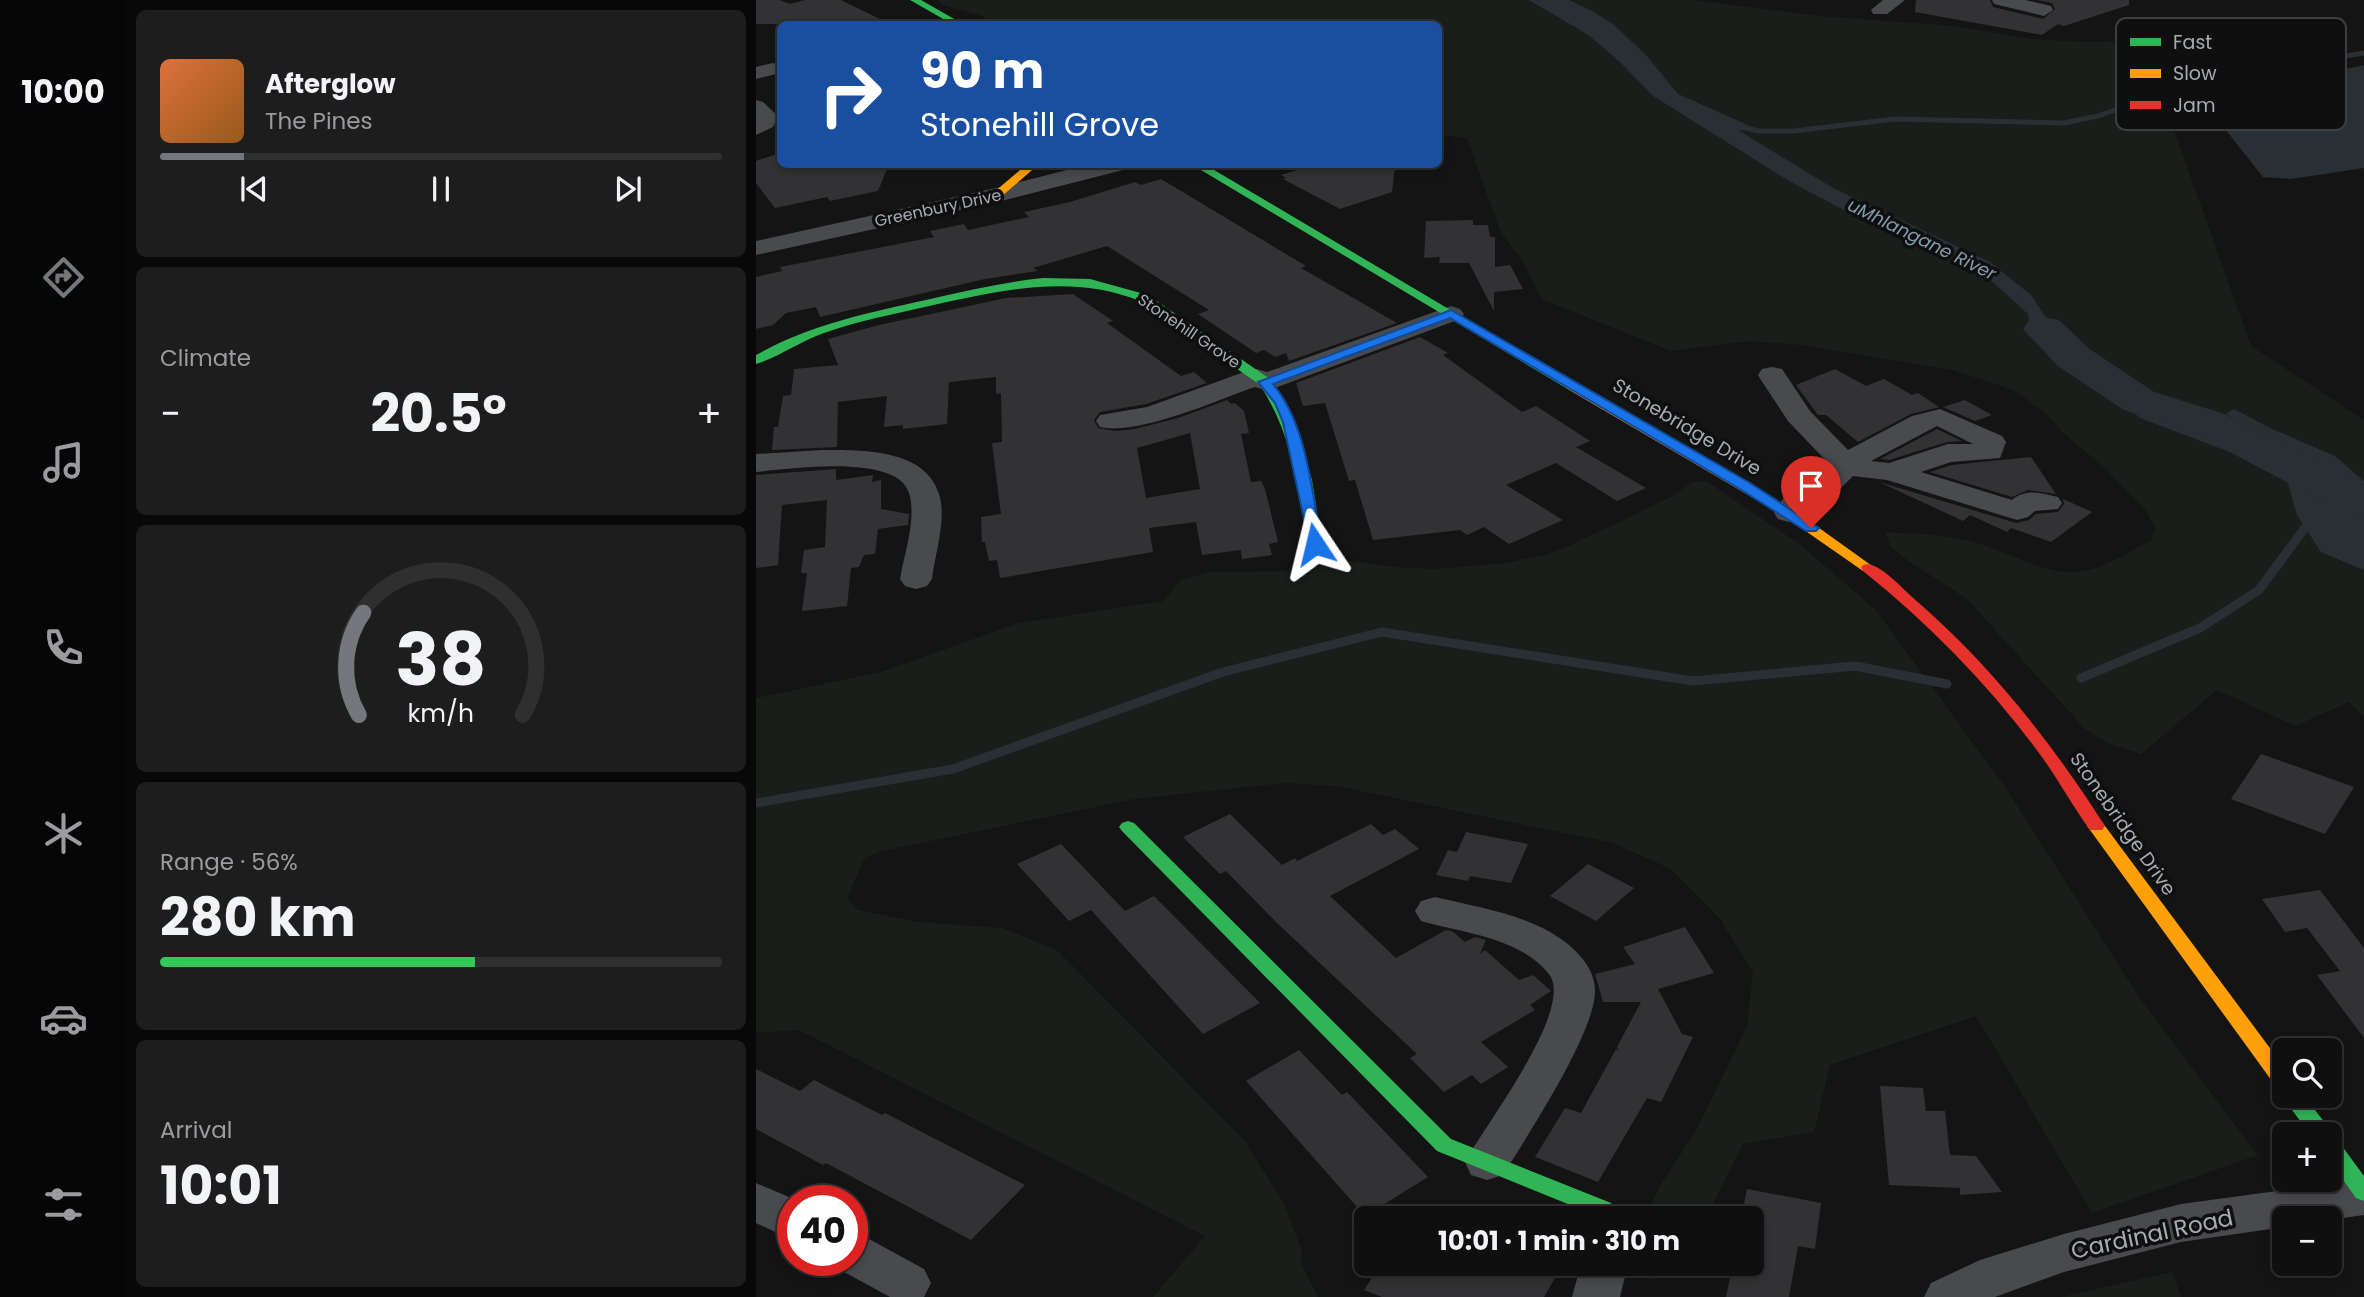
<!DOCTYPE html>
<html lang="en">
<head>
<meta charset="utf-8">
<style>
	:root { --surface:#0f0f10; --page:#1d1d1e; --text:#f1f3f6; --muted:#9b9c9f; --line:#2f2f30; --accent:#74777c }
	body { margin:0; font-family:Poppins,sans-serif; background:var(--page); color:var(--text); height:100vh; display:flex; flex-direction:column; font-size:26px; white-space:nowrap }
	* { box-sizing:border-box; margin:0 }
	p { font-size:23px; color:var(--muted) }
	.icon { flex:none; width:38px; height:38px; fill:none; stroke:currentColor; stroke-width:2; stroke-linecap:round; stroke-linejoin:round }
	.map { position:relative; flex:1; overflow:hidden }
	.side { display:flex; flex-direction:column; gap:10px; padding:10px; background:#080809; width:630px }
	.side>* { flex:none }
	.hud { position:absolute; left:21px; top:21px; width:665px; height:147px; border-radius:10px; box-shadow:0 4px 10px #0003,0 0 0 2px var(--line); background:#1a4fa0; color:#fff; overflow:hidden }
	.fabs { position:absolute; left:1516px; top:1038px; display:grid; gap:14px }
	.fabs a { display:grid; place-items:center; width:70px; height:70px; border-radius:10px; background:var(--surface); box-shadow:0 4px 10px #0003,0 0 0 2px var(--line); font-size:35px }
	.speed { position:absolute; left:21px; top:1185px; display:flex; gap:14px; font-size:35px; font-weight:700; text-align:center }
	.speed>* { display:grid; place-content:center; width:91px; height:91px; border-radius:50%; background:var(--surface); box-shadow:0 4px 10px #0003,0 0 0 2px var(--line); line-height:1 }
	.speed .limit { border:10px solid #d22; background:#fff; color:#111 }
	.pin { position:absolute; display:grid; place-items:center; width:60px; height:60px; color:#fff; margin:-72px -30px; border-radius:50% 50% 50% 0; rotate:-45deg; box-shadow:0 0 7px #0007 }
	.pin .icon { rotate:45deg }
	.me { position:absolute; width:77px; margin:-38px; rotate:350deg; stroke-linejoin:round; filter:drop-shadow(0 0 5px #0008) }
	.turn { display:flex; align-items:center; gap:24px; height:147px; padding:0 28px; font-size:32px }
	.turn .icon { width:91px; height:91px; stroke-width:2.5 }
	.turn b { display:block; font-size:49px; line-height:60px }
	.big { font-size:52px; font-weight:700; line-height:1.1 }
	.side .tile { flex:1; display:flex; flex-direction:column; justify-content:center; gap:10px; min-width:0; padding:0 24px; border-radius:10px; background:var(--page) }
	.side .dial { align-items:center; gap:0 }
	.dial svg { height:182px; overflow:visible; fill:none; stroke:var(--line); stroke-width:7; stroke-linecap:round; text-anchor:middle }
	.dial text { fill:var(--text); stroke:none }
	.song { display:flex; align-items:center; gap:21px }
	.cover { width:84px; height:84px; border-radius:10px; background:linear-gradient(135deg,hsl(20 70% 55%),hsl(30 70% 35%)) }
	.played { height:7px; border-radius:4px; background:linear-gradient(90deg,var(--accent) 15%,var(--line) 15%) }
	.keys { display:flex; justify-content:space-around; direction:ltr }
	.heat { display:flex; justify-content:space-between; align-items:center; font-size:38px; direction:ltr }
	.charge { height:10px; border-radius:5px; background:linear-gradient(90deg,#34c759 56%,var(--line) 0) }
	.trip { position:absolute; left:598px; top:1206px; width:410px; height:70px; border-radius:10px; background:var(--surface); box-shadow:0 4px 10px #0003,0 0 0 2px var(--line); font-weight:700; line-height:70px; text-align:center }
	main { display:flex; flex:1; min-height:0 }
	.dock { display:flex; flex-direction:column; width:126px; justify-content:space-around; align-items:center; background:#060606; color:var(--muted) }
	.dock .icon { width:49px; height:49px }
	.dock .current { color:var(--accent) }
	.dock b { font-size:32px; color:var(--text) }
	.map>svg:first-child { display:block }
	.green { fill:#191e1a }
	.water { fill:#293035 }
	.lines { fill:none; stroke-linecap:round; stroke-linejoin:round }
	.stream-far1 { stroke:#293035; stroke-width:5 }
	.stream { stroke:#293035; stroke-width:9 }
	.river { fill:#293035; fill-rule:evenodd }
	.building { fill:#323234; fill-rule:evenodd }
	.street { fill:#494a4d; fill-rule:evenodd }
	.fast { fill:#30b455; fill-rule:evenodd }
	.slow { fill:#ff9f0a; fill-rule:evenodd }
	.jam { fill:#e5322d; fill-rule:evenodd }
	.route { fill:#1a73e8; stroke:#114b97; stroke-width:2 }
	.labels { text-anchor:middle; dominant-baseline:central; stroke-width:7; stroke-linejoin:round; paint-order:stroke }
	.far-street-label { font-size:16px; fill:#a7acb4; stroke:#0f0f10 }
	.far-water-label { font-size:18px; font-style:italic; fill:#809bad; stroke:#0f0f10 }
	.street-label { font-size:19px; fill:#a7acb4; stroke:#0f0f10 }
	.near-street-label { font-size:23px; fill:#a7acb4; stroke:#0f0f10 }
	.key { fill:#0f0f10; stroke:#3d3e41; stroke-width:2 }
	.key-label { font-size:19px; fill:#a7acb4 }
</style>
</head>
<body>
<main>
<nav class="dock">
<b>10:00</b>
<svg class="icon current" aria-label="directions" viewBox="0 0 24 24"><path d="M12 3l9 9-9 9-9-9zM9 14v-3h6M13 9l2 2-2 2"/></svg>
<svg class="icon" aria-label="music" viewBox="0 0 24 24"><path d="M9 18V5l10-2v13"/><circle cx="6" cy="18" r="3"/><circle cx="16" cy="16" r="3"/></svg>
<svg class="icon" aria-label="phone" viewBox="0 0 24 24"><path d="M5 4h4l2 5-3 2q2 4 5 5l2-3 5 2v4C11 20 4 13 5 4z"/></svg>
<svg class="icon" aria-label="climate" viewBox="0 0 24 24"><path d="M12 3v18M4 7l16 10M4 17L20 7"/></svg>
<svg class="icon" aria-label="car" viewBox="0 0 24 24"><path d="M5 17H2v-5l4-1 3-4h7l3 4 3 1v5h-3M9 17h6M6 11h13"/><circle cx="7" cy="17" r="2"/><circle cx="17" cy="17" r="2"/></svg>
<svg class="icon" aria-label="filters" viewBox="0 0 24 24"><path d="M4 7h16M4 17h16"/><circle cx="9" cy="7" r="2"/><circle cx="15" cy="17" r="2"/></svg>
</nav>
<section class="side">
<div class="tile">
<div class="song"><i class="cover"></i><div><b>Afterglow</b><p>The Pines</p></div></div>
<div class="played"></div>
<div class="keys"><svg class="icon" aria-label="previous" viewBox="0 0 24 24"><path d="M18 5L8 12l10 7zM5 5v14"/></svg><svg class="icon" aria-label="pause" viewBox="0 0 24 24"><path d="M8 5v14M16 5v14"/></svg><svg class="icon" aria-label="next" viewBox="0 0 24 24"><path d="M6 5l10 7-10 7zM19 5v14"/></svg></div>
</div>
<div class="tile"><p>Climate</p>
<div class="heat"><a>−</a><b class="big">20.5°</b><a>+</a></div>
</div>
<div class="tile dial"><svg viewBox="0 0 100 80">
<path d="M14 69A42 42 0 1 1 86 69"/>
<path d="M14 69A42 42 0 0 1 16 24" stroke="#74777c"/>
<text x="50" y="56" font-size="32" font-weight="700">38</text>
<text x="50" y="72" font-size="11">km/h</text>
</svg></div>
<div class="tile"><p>Range · 56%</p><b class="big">280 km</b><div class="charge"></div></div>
<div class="tile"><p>Arrival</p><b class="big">10:01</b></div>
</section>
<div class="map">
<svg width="1608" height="1297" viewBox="0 0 1608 1297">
	<rect width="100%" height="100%" fill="#141415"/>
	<path class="green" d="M182,0H935L1064,16L1199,26L1275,39L1331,42L1533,36V43L1399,77L1495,346L1608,420V717L1593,702L1539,726L1461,690L1385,754L1354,744L1329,729L1211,599L1151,560L1135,547L1129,532C1160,534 1193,534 1224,544C1260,555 1297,581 1337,569C1356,563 1376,550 1395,541L1399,527L1390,511L1350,469L1305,431L1296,419L1262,393L1243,385L1196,370L1045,345L993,341L915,351L786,299L766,259L745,233L711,138L683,135L682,24H340L336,19L309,24H237L226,16L187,5Z
		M950,481L1042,543L1120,610L1251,790L1385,1000L1502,1155L1336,1213L1220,1016L1074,1065L1058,1132L987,1144L950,1218H890L902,1189L939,1132L991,1027L997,973L964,919L915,869L857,843L580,786L527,783L379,799L125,851L108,858L91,899L102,910L162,922L247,928L302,951L489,1141L528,1204L546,1251L545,1264L562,1297H397L449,1236L43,1030L0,1033V698L125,672L263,623L407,601L425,580L454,572L536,571L593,561L639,567L677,569L751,563L792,554L817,544L917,496L936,482Z
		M880,1264H927L924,1270L893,1281Z
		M1416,1272L1425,1297H1305Z"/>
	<path class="water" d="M773,0H813L834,10L856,23L890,55L922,94L1005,131L982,130L1077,188L1234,262L1275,295L1296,327L1319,347L1348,378L1421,415L1468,428L1493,429L1470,414L1478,409L1514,428L1579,456L1608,481V570L1565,552L1541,515L1529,473L1384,418L1343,382L1276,334L1272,314L1230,276L1165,243L1116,225L1035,182L897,96L864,62L831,34Z
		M1608,65V168L1535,179L1507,177L1443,96C1496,77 1554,78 1608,65Z"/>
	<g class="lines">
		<path class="stream-far1" d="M1385,101L1467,76L1608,53
			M990,128L1002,131H1038L1139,119L1308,123L1342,116L1378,103L1446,100"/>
		<path class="stream" d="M1325,678L1444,628L1503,590L1556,518
			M0,803L197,769L467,672L626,632L937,681L1099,666L1191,684"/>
		<path class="river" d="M1288,317L1303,320L1332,348L1398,392L1466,413L1608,485V518L1591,514L1434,431L1368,410L1302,366L1267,329L1273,320Z"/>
	</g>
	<path class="building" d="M0,0H23L34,4L49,0H85L134,24H0Z
		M1160,0H1234L1237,7L1287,19L1299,9L1296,3L1281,0H1373V5L1308,26L1302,24L1286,35L1159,12Z
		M24,153V164H133L122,191L74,201L71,197L19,208L0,183V161Z
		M560,164L639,166L636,192L584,209L527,179L530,178L525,175Z
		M405,179L550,266L545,268L641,323L533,361L530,353L519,357L508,350L500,353L442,314L453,310L351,246L277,268L282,271L229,279L64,317L60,307L30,313L17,325L0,329V277L26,271L24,267L178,237L174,231L208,224L212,230L273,217L268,212L314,202L379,182L385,185Z
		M717,220V225H732L734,237H739V267L754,265L767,289L738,292V311L713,263H683L684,257L668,258L670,221Z
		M317,294L357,321L351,323L425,376L438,372L451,383L390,404L344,412L338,420L342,428L360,431L379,429L422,418L471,400L475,404L479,403L488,411L493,433L485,434L495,482L505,481L509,489L522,542L513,544L516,555L486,559L485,550L446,555L440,522L393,528L397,552L244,578L241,560L233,561L229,542H226L225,517L245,514L236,443L246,442L245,393L240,394V377L193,382L191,424L147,429V425L128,427L131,396L82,402L81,447L16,450L18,427H22L27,396L35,395L38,369L82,365L72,339L123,325L250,298ZM434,433L444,489L390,498L381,448Z
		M664,337L692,353L687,355L766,412L780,406L834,441L820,447L890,488L861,501L800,463L750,485L807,520L753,544L728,527L711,535L704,530L617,540L599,480L593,481L569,403L547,406L540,383Z
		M1079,369L1110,386L1128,379L1156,395L1162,393L1183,407L1155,414L1102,442L1070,415H1062L1040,385Z
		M1209,400L1236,415L1219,421L1187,407Z
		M1181,429L1206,441L1191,442L1133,460L1124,459Z
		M1275,457L1300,494L1272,490L1256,497L1174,472L1196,465Z
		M80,469V480L117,475L116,482L125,480V509L153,514L152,525L122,529L119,554L108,555L103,567L95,568L91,606L46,611L51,573H45L48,550L69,547L71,500L26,505L22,565L0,568V475Z
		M1123,482L1260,523L1273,520L1280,514L1302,512L1308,504L1307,499L1336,512L1295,542L1255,528L1251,532L1214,515L1207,521Z
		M1505,754L1598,787L1569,834L1475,799Z
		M474,814L526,865L539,858L541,861L615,824L627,835L639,829L663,849L574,896L640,958L690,930L696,931L709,942L719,937L730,940L724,954L729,950L763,980L777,975L795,991L774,1005L779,1010L725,1042L752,1067L725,1084L716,1075L688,1092L654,1058L661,1054L522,924L470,871L464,874L427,837Z
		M710,832L772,844L755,883L714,876L712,881L680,875L692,850L701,852Z
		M305,844L369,911L398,896L504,1003L447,1034L335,910L313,921L261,864Z
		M832,864L878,888L840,921L794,896Z
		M1564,890L1608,948V1038L1561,975L1584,971L1551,928L1529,932L1506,899Z
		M929,927L958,973L902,989L926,1034L937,1037L905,1102L891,1098L842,1182L779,1157L809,1108L825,1113L860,1049L863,1051L861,1047L885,1002H847L839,974L879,964L867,947Z
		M543,1050L586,1095L591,1092L672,1177L609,1216L490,1081Z
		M0,1069L44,1091L58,1080L126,1115L129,1113L269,1185L215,1240L70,1163L67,1165L0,1129Z
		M1124,1086L1167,1088L1170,1111H1189L1194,1155L1220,1156L1246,1192L1204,1195V1188L1133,1185Z
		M991,1189L1065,1203L1059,1249L1042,1246L1033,1297H970L977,1264H996V1215L986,1214Z
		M625,1264H807L788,1297H626L608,1290Z"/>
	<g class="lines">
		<path class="street" d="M1127,0H1149L1131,14H1117L1115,10Z
			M1236,0H1269L1295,6L1297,10L1288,16L1238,4Z
			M17,63L24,65V73L0,79V67Z
			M0,100L7,102L22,116L17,127L0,135Z
			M334,164H374L371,169L241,202L0,255V241L240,188Z
			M695,306L704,309L708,314L704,319L519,388L509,390L499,387C461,400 382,436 344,427L340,421L344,415L391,407L491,371L501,369L511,372Z
			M1016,367L1026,369L1054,411L1092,450L1156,416L1184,409L1246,436L1250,442L1244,458L1195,462L1165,472L1256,500C1269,488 1286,493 1302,497L1306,503L1302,509L1279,511L1272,517L1261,520L1131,480L1097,476L1080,493L1053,504L1044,519L1033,522L1022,519L1018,513L1031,492L1060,481L1074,465L1032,421L1005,380L1002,375L1006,369ZM1181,426L1217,444H1192L1133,463L1115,461Z
			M66,450C104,450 169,448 183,494C191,519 179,553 176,579L171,586L160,589L149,586L144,579C148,554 161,519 153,493C141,453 32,469 0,472V454Z
			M679,897C721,907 769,914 805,939C821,950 839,969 839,990C840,1032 771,1136 747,1175L731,1180L715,1175L709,1162C726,1129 822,1006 792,973C762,937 707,933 665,921L659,911L665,901Z
			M1608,1179V1215L1573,1220V1218H1528V1227L1425,1242L1308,1272L1239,1297H1168L1175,1283L1224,1260L1308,1234L1425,1204Z
			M0,1183L40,1200H37V1240L0,1223Z
			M96,1234L113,1239L168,1269L175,1283L168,1297H134L79,1267L76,1260H96Z
			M825,1264H872L864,1297H816Z"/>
		<path class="fast" d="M154,0H165L207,24H196Z
			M435,164H448L821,385L820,388H810Z
			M287,278L334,279L392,295L514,379L527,400L544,439L556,480L566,544L564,547H554L552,544C544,488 535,433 504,385L384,301C313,273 244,291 173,306C138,314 102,321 68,333C45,341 21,358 0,364V355C53,325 111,313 170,300C209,291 247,282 287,278Z
			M372,821L378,823L695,1139L855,1203L863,1218H841L839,1215L681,1151L366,831L363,827L366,823Z
			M1528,1094L1548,1096L1573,1128L1575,1136L1580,1138L1608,1176V1201L1600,1198L1573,1160V1134H1554L1530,1102Z"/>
		<path class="slow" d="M271,164H283L245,197H237V193Z
			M815,381L1038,510L1119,568L1117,571H1107L1028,516L810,388V382Z
			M1340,820L1346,822L1528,1067V1091L1521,1088L1334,830L1331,826L1334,822Z"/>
		<path class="jam" d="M1112,564C1127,567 1143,585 1155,596C1232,662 1294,740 1349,826L1346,830H1334C1315,804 1300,775 1280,749C1230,682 1172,623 1107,571L1105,568L1107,565Z"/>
	</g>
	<path class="route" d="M695,310L994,483L1063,528L1060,531H1050L984,489L694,318L517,384C552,427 555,490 566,544L559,548L554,547L527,422L519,403L502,382Z"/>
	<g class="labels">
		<g class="far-street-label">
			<text transform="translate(182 208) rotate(-12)">Greenbury Drive</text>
			<text transform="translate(433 331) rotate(34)">Stonehill Grove</text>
		</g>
		<g class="far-water-label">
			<text transform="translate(1166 239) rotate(26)">uMhlangane River</text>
		</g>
		<g class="street-label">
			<text transform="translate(931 427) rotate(31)">Stonebridge Drive</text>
			<text transform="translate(1367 824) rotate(55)">Stonebridge Drive</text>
		</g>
		<g class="near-street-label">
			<text transform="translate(1396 1234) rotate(-12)">Cardinal Road</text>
		</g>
	</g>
	<rect x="1360" y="18" width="230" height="112" rx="10" class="key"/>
	<rect x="1374" y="38" width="31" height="8" fill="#30b455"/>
	<rect x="1374" y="69" width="31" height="9" fill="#ff9f0a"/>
	<rect x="1374" y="101" width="31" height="8" fill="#e5322d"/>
	<g class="key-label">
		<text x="1417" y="49">Fast</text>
		<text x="1417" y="80">Slow</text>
		<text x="1417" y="112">Jam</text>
	</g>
</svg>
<div class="fabs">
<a><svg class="icon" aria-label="search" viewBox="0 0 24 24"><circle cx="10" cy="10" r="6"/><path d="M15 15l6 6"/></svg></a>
<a>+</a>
<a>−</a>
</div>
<div class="speed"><div class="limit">40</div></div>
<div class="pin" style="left:1055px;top:528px;background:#d93025"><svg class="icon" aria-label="arrive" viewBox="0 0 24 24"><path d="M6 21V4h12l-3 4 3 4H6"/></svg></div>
<svg class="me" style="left:559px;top:544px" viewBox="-20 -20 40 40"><path d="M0-17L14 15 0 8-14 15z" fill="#1a73e8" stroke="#fff" stroke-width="4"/></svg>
<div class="trip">10:01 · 1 min · 310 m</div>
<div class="hud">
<div class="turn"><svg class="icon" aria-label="right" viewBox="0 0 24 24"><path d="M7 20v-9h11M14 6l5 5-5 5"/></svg><div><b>90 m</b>Stonehill Grove</div></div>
</div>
</div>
</main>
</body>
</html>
